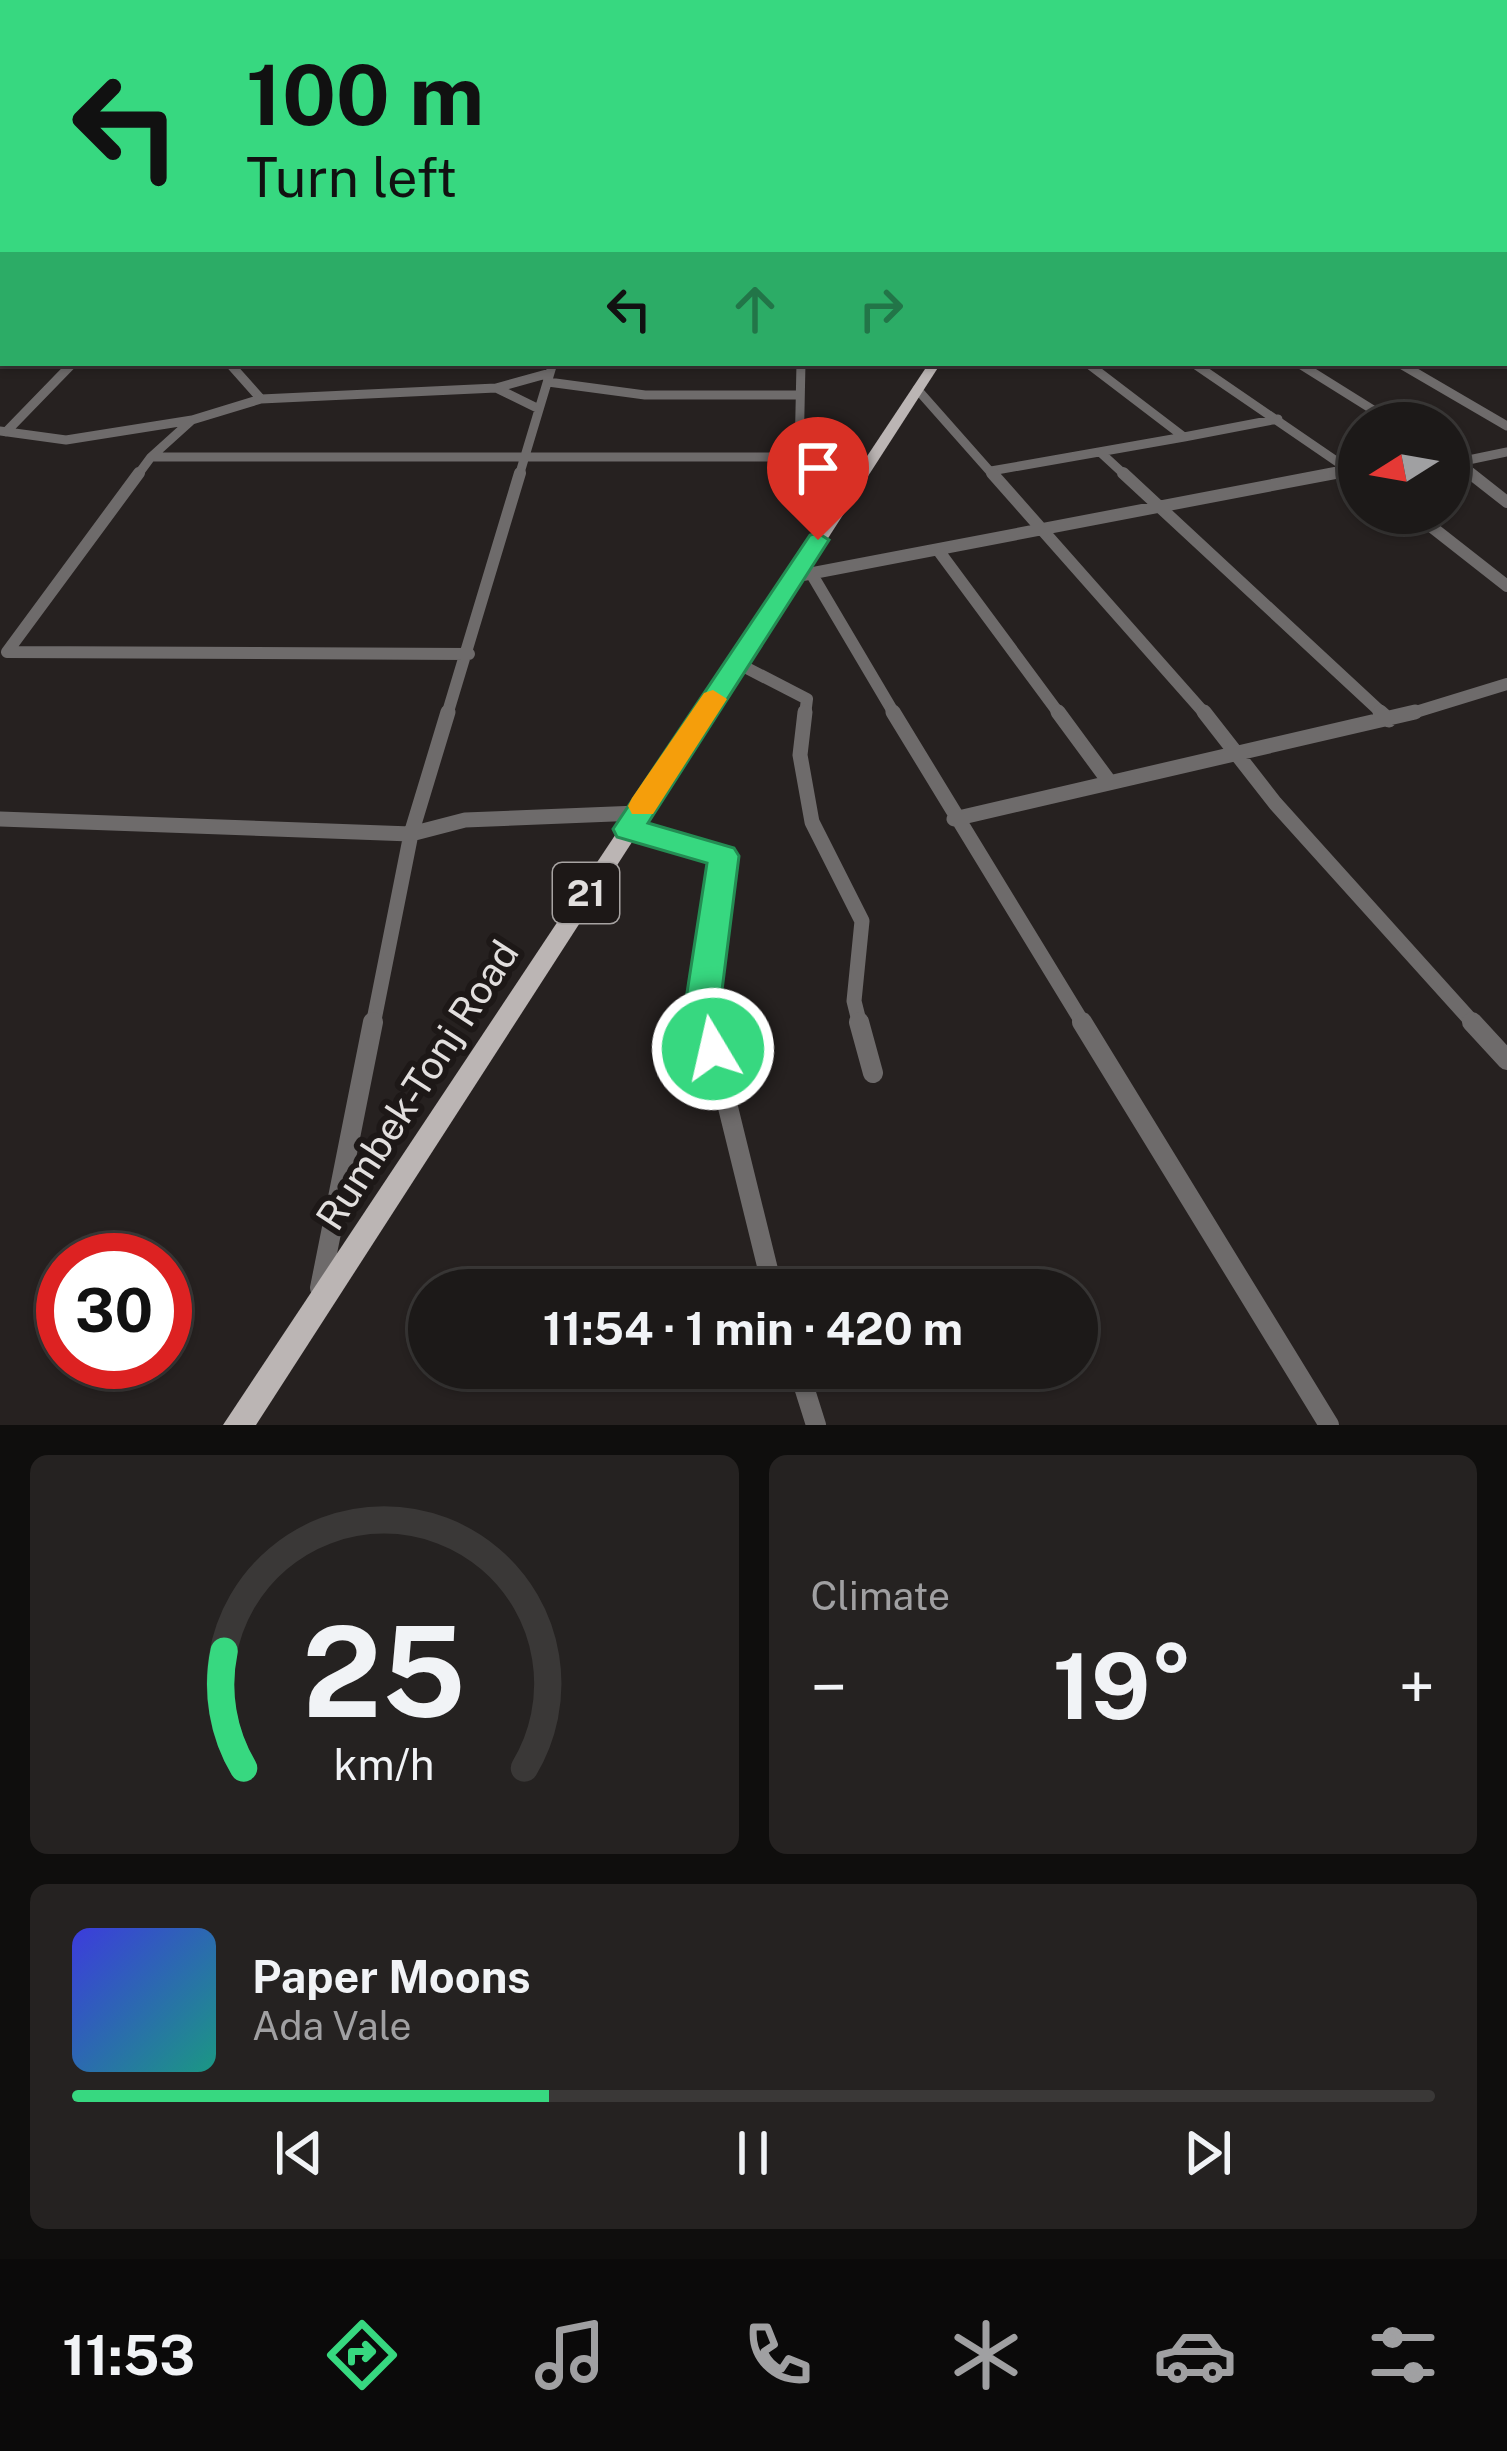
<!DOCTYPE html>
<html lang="en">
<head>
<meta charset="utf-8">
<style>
	:root { --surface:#1c1918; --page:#252221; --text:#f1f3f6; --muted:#a0a0a2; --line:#3a3837; --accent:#37d880 }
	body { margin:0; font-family:"Public Sans",sans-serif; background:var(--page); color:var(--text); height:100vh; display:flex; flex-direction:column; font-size:45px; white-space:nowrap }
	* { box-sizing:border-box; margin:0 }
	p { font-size:39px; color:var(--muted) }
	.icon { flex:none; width:66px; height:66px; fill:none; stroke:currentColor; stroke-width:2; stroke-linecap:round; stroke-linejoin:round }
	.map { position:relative; height:1425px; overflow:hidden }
	.side { display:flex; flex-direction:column; gap:30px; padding:30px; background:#0f0e0d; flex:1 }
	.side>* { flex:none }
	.guide { position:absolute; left:0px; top:0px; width:1509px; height:366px; box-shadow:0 3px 9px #0004,0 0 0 3px var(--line); background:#37d880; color:#111; overflow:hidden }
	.needle { width:78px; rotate:259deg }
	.tools { position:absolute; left:1338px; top:402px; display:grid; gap:24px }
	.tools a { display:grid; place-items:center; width:132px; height:132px; border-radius:50%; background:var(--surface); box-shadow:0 3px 9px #0004,0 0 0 3px var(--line); font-size:60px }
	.speed { position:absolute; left:36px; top:1233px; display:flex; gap:24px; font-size:60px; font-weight:700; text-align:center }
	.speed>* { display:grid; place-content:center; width:156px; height:156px; border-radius:50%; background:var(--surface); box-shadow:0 3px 9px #0004,0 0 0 3px var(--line); line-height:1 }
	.speed .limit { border:18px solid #d22; background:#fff; color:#111 }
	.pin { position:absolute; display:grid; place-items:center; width:102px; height:102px; color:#fff; margin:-123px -51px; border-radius:50% 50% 50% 0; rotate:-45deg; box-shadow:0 0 12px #0007 }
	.pin .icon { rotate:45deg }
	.me { position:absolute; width:132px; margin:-66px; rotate:351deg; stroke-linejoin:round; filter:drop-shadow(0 0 9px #0008) }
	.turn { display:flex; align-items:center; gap:42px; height:252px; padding:0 48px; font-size:54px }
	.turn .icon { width:156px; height:156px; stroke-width:2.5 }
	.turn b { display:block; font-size:84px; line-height:102px }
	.lanes { display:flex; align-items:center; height:114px; padding:0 48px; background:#0003; justify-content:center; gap:60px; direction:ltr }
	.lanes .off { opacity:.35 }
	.big { font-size:90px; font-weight:700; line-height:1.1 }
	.side .tile { flex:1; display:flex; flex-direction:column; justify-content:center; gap:18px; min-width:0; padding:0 42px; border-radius:18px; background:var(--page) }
	.side .dial { align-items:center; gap:0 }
	.dial svg { height:312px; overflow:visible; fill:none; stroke:var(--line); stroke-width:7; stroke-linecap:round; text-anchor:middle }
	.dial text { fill:var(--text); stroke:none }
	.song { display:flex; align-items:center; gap:36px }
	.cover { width:144px; height:144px; border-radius:18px; background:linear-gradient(135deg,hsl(240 70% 55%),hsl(170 70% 35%)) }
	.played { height:12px; border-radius:6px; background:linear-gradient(90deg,var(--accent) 35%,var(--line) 35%) }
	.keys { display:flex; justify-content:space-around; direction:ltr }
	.heat { display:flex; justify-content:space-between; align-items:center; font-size:66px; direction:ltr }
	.side .tiles { flex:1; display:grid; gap:30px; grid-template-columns:1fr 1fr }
	.tile:last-child { grid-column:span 2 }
	.trip { position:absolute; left:408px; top:1269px; width:690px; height:120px; border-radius:60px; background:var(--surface); box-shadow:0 3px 9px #0004,0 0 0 3px var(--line); font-weight:700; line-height:120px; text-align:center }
	.tab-bar { display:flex; height:192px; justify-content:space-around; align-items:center; background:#0b0a0a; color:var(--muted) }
	.tab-bar .icon { width:84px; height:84px }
	.tab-bar .on { color:var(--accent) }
	.tab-bar b { font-size:54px; color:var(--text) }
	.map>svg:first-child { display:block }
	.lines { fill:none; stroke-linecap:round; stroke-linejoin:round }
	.runway { fill:#64605f; fill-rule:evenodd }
	.minor-far3 { stroke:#6e6b6b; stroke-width:9 }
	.minor-far2 { stroke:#6e6b6b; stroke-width:12 }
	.minor-far1 { stroke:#6e6b6b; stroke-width:15 }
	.minor { stroke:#6e6b6b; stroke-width:20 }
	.major { fill:#bbb5b4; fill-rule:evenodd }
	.route { fill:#37d880; stroke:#248c53; stroke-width:3 }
	.slow { fill:#f59e0b }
	.labels { text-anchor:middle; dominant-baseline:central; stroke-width:12; stroke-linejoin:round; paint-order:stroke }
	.shield { fill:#1d1817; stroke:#a7a3a2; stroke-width:3 }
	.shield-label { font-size:36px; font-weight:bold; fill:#e2dfde }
	.street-label { font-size:39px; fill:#e2dfde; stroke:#1d1817 }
</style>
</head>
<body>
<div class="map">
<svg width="1507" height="1425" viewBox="0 0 1507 1425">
	<rect width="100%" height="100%" fill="#262120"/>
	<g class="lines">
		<path class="runway" d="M0,156H3V180H0Z"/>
		<path class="minor-far3" d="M1087,363L1184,437L1278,419
			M1193,363L1358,476
			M1298,363L1394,423
			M1399,363L1507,426
			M548,382L645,395H800
			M496,388L550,373
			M917,389L994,476
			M261,399L496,388L539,409
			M0,431L66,440L192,420
			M6,432L73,363
			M1100,452L1126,476
			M151,457L192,420L261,399L229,363
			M799,457L801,363
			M1449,457L1474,476
			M1454,463L1507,452
			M991,471L1184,437
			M137,476L151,457H799L865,466
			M519,476L553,363
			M1320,476L1346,471"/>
		<path class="minor-far2" d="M992,473L1206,715
			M1123,473L1384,715
			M1353,473L1359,477
			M1470,473L1507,502
			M1414,513L1507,586
			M938,550L1060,715
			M811,573L895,715
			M803,575L1335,473
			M7,652L139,473
			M7,652L469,654
			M737,663L807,699L805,715
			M447,715L520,473
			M1406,715L1507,684"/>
		<path class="minor-far1" d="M805,712L800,755L812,822L862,921L854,1001L860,1025
			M893,712L1084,1025
			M1058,712L1108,780
			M1204,712L1275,803L1475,1025
			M1380,712L1389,720
			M0,819L411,834L465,820L638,813
			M954,819L1415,712
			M628,829L723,856L703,1006L708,1025
			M373,1025L411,834L448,712"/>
		<path class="minor" d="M707,1022L773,1290
			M859,1022L873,1073
			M1082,1022L1329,1425
			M1472,1022L1507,1060
			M320,1288L373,1022
			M798,1368L816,1425"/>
		<path class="major" d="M929,363H941L256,1425H223Z"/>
	</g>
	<linearGradient id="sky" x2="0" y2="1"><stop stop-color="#151212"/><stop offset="0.43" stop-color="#41434e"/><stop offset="1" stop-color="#41434e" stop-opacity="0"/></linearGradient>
	<rect width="1507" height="348" fill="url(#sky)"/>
	<path class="route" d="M818,533L829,540L648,823L734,848L739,856L720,1006L731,1049L726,1061L713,1065L701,1061L685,1006L707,863L617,837L613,829L810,535Z"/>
	<path class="slow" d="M713,690L727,699L653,814H632L628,806L632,798L704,693Z"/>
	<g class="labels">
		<rect class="shield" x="553" y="863" width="66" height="60" rx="9"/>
		<g class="shield-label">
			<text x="586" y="893">21</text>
		</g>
		<g class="street-label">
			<text transform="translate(417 1085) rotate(-57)">Rumbek-Tonj Road</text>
		</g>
	</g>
</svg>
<div class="tools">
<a><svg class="needle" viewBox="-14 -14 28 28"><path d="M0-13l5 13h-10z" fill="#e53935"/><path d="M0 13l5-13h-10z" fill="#a0a0a2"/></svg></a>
</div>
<div class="speed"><div class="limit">30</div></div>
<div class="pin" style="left:818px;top:540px;background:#d93025"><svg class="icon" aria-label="arrive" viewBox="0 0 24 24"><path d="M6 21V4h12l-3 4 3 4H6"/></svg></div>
<svg class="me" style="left:713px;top:1049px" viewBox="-20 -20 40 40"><circle r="17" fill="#37d880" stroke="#fff" stroke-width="3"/><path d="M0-11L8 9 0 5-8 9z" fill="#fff"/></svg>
<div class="trip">11:54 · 1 min · 420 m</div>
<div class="guide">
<div class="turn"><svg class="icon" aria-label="left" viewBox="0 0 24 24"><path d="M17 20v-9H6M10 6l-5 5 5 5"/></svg><div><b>100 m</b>Turn left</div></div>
<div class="lanes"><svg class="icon" aria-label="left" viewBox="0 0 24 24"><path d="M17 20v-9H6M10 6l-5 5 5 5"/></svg><svg class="icon off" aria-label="ahead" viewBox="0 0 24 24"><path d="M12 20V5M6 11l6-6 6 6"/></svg><svg class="icon off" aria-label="right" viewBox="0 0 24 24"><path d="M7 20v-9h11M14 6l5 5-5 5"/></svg></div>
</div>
</div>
<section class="side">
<div class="tiles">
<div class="tile dial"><svg viewBox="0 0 100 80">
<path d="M14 69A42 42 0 1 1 86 69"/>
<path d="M14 69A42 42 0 0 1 9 39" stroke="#37d880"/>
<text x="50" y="56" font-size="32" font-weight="700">25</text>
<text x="50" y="72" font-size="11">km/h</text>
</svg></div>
<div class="tile"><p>Climate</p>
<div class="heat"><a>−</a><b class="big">19°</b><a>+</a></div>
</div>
<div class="tile">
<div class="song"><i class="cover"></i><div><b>Paper Moons</b><p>Ada Vale</p></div></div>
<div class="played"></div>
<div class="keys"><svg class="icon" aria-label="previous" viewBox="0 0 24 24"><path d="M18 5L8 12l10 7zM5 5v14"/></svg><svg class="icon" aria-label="pause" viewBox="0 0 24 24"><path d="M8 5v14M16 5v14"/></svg><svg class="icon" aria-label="next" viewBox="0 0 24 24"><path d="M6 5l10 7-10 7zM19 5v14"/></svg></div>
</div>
</div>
</section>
<nav class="tab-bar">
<b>11:53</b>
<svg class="icon on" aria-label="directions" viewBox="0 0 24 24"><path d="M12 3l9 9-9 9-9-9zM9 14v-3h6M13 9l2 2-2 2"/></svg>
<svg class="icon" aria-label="music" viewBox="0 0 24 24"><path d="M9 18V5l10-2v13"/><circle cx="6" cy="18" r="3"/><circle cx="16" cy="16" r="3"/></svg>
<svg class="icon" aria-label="phone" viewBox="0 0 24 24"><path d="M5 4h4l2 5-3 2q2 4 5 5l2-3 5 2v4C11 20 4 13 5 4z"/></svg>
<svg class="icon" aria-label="climate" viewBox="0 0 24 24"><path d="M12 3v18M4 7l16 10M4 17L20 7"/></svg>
<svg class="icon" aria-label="car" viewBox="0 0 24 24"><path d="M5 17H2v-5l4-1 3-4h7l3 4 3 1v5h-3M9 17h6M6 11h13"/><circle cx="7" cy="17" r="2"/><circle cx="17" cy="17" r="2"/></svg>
<svg class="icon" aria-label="filters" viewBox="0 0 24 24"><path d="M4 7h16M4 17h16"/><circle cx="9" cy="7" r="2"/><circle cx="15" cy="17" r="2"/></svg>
</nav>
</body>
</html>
